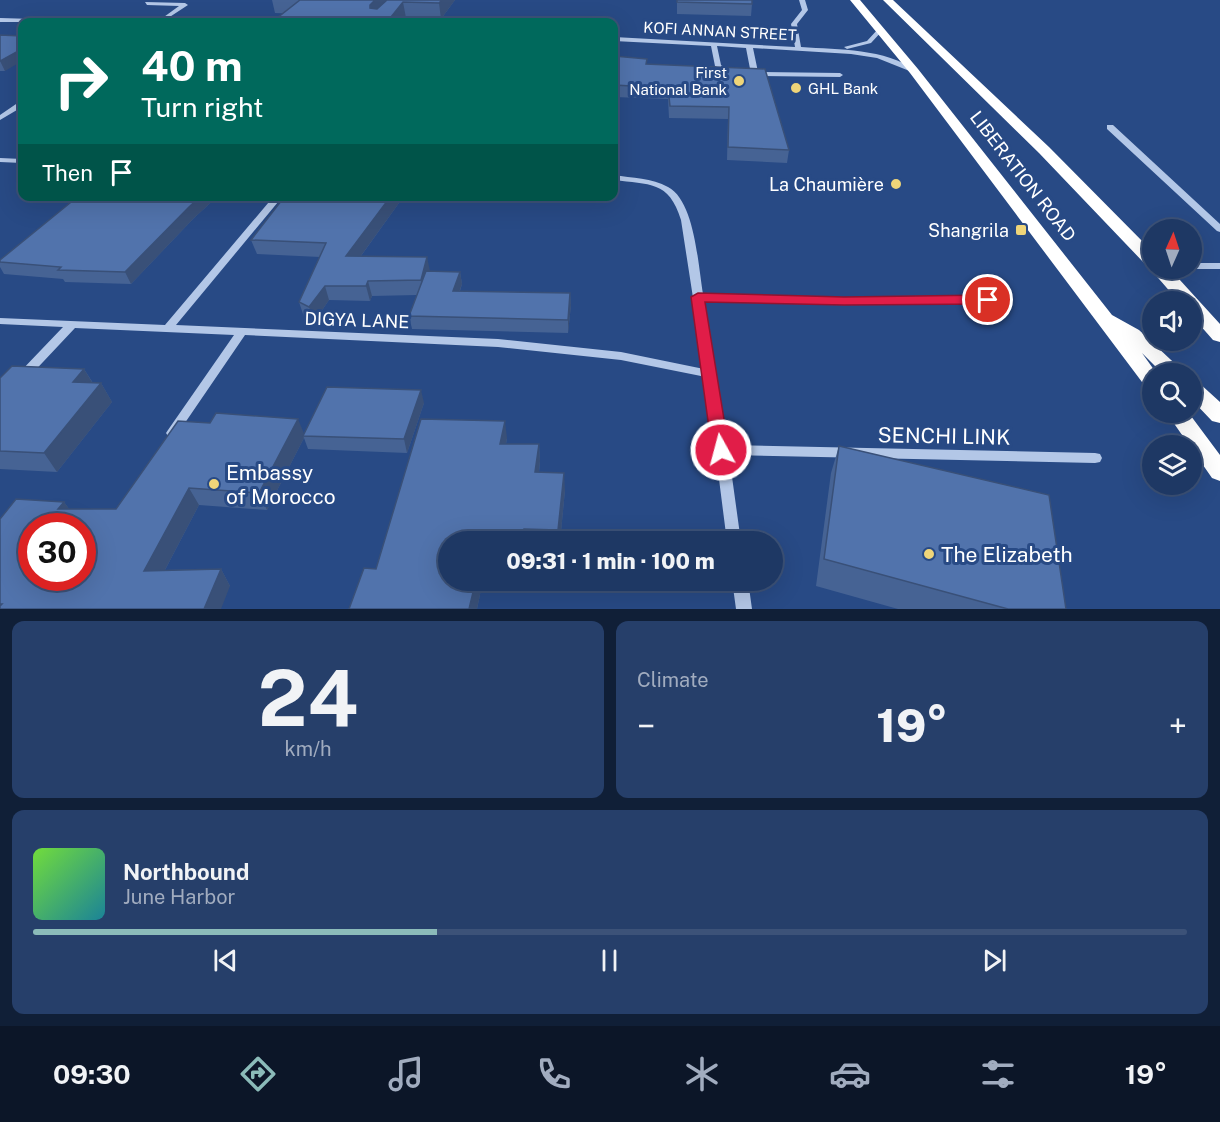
<!DOCTYPE html>
<html lang="en">
<head>
<meta charset="utf-8">
<style>
	:root { --surface:#1e3864; --page:#263f6a; --text:#f1f3f6; --muted:#a1acbf; --line:#3c5278; --accent:#8bbbb9 }
	body { margin:0; font-family:"Public Sans",sans-serif; background:var(--page); color:var(--text); height:100vh; display:flex; flex-direction:column; font-size:22px; white-space:nowrap }
	* { box-sizing:border-box; margin:0 }
	p { font-size:20px; color:var(--muted) }
	.icon { flex:none; width:33px; height:33px; fill:none; stroke:currentColor; stroke-width:2; stroke-linecap:round; stroke-linejoin:round }
	.map { position:relative; height:609px; overflow:hidden }
	.details { display:flex; flex-direction:column; gap:12px; padding:12px; background:#101f37; flex:1 }
	.details>* { flex:none }
	.banner { position:absolute; left:18px; top:18px; width:600px; height:183px; border-radius:12px; box-shadow:0 6px 24px #0002,0 0 0 2px var(--line); background:#00695c; color:#fff; overflow:hidden }
	.needle { width:39px; rotate:3deg }
	.buttons { position:absolute; left:1142px; top:219px; display:grid; gap:12px }
	.buttons a { display:grid; place-items:center; width:60px; height:60px; border-radius:50%; background:var(--surface); box-shadow:0 6px 24px #0002,0 0 0 2px var(--line); font-size:30px }
	.speed { position:absolute; left:18px; top:513px; display:flex; gap:12px; font-size:30px; font-weight:700; text-align:center }
	.speed>* { display:grid; place-content:center; width:78px; height:78px; border-radius:50%; background:var(--surface); box-shadow:0 6px 24px #0002,0 0 0 2px var(--line); line-height:1 }
	.speed .limit { border:9px solid #d22; background:#fff; color:#111 }
	.pin { position:absolute; display:grid; place-items:center; width:51px; height:51px; color:#fff; margin:-26px; border:3px solid #fff; border-radius:50%; box-shadow:0 2px 6px #0007 }
	.me { position:absolute; width:66px; margin:-33px; rotate:353deg; stroke-linejoin:round; filter:drop-shadow(0 0 4px #0008) }
	.turn { display:flex; align-items:center; gap:21px; height:126px; padding:0 24px; font-size:27px }
	.turn .icon { width:78px; height:78px; stroke-width:2.5 }
	.turn b { display:block; font-size:42px; line-height:51px }
	.then { display:flex; align-items:center; height:57px; padding:0 24px; background:#0003; gap:12px; font-size:22px }
	.big { font-size:45px; font-weight:800; line-height:1.1 }
	.details .card { flex:1; display:flex; flex-direction:column; justify-content:center; gap:9px; min-width:0; padding:0 21px; border-radius:12px; background:var(--page) }
	.details .dial { align-items:center; gap:0 }
	.dial b { font-size:78px; line-height:1 }
	.song { display:flex; align-items:center; gap:18px }
	.cover { width:72px; height:72px; border-radius:9px; background:linear-gradient(135deg,hsl(100 70% 55%),hsl(190 70% 35%)) }
	.played { height:6px; border-radius:3px; background:linear-gradient(90deg,var(--accent) 35%,var(--line) 35%) }
	.keys { display:flex; justify-content:space-around; direction:ltr }
	.heat { display:flex; justify-content:space-between; align-items:center; font-size:33px; direction:ltr }
	.details .tiles { flex:1; display:grid; gap:12px; grid-template-columns:1fr 1fr }
	.card:last-child { grid-column:span 2 }
	.trip { position:absolute; left:438px; top:531px; width:345px; height:60px; border-radius:30px; background:var(--surface); box-shadow:0 6px 24px #0002,0 0 0 2px var(--line); font-weight:800; line-height:60px; text-align:center }
	.menu { display:flex; height:96px; justify-content:space-around; align-items:center; background:#0c1628; color:var(--muted) }
	.menu .icon { width:42px; height:42px }
	.menu .current { color:var(--accent) }
	.menu b { font-size:27px; color:var(--text) }
	.map>svg:first-child { display:block }
	.lines { fill:none; stroke-linecap:round; stroke-linejoin:round }
	.minor { fill:#b3c7e7; fill-rule:evenodd }
	.highway { fill:#fff; fill-rule:evenodd }
	.wall { fill:#466394 }
	.shaded-wall { fill:#395078 }
	.building { fill:#5173ac; stroke:#395078; stroke-width:1.5; fill-rule:evenodd }
	.route { fill:#e11d48; stroke:#92132f; stroke-width:1.5 }
	.poi-dot { fill:#efd579; stroke:#284a85; stroke-width:2 }
	.labels { text-anchor:middle; dominant-baseline:central; stroke-width:6; stroke-linejoin:round; paint-order:stroke }
	.far-street-label { font-size:15px; fill:#fff; stroke:#284a85 }
	.far-poi-label { font-size:15px; fill:#fff; stroke:#284a85; text-anchor:end }
	.street-label { font-size:18px; fill:#fff; stroke:#284a85 }
	.poi-label { font-size:18px; fill:#fff; stroke:#284a85; text-anchor:end }
	.near-street-label { font-size:21px; fill:#fff; stroke:#284a85 }
	.near-poi-label { font-size:21px; fill:#fff; stroke:#284a85; text-anchor:start }
</style>
</head>
<body>
<div class="map">
<svg width="1220" height="609" viewBox="0 0 1220 609">
	<rect width="100%" height="100%" fill="#284a85"/>
	<g class="lines">
		<path class="minor" d="M799,0H805L808,10L797,24L801,47C840,50 884,48 917,71L912,72L877,58L851,54L753,48L758,72L840,73L843,75L840,77L754,76L751,74L746,48L717,46L721,65L732,71L733,72L730,74L715,66L711,46L614,41V37L795,47L791,24L802,10Z
			M145,2L185,3L188,5L162,22H157L179,6L147,5Z
			M0,18L67,20L70,22H0Z
			M878,29L883,30L871,43L847,49L844,47L867,41Z
			M19,102H22V107L0,120V115Z
			M1107,125H1113L1220,224V232L1217,231L1107,129Z
			M0,158L22,159V163L0,162Z
			M614,175C632,178 652,178 668,187C695,201 698,265 703,294L844,298L988,297L993,300L988,303L844,304L704,300L727,445L1095,453L1100,454L1102,458L1100,462L1095,463L729,455L741,542H727L706,377L621,360L498,347L245,335L176,436L172,438L168,436L166,433L168,430L234,335L75,328L27,379H19L17,376L19,373L63,327L0,324V318L165,325L274,196H283L176,325L498,339L621,352L704,369L681,220C669,180 649,185 614,180Z
			M1191,263H1220V269H1191L1189,268H1191Z
			M732,580H748L752,609H736Z"/>
		<path class="highway" d="M850,0H860L918,69L1112,315L1139,330L1186,374H1163L1142,353L1157,374H1152V388L1145,386L910,73Z
			M883,0H893L1049,147L1152,251V268H1169L1220,324V342L1213,340L1191,315V302H1179L1153,272L1151,268L1152,266L1146,265L1039,153Z
			M1191,380L1198,382L1220,402V423L1212,421L1191,399Z
			M1166,412H1188L1220,455V481L1212,478Z"/>
	</g>
	<path class="wall" d="M272,0H455L441,19L275,13Z
		M677,0L752,4L751,16L677,14Z
		M0,35L5,71H0Z
		M614,56L647,64L765,69L789,150L787,163L727,160L728,119L669,118L668,99L614,97Z
		M68,196H218L194,218L131,284L65,282L63,279L4,274L0,267V260L69,204L66,198Z
		M282,196H404L361,256L430,271L460,272L462,284L460,291L570,293L571,305L568,333L412,329L409,316L417,295L372,296L370,301L329,300L314,322L304,317L299,302L320,257L257,254L251,240L283,199Z
		M84,369L93,383H101L112,402L57,472L0,469V378Z
		M424,403L407,453L308,449L304,438L267,510L199,505L165,570L221,569L230,586L0,609V519L64,502L69,509H116L304,434Z
		M507,438L506,444H539L540,461L539,473L565,490L560,542H448L483,580L477,609H349L376,569Z
		M839,446L1066,609H898L816,586L831,473Z"/>
	<path class="shaded-wall" d="M375,0H393L373,20L370,5Z
		M442,0H455L441,19L439,3Z
		M403,2L406,18L402,22H387Z
		M22,49V61L5,71L0,61Z
		M201,196H218L194,218L131,284L125,272L189,207Z
		M391,196H404L350,271L346,256Z
		M427,257L430,271L424,295L421,280Z
		M460,272L462,284L455,304L453,291Z
		M368,281L372,296L370,301L366,286Z
		M325,286L329,300L314,322L309,307Z
		M570,293L571,305L568,333V320Z
		M84,369L95,387L73,382Z
		M101,383L112,402L57,472L44,453Z
		M421,390L424,403L407,453L404,439Z
		M298,419L305,436H303L304,438L267,510L259,493Z
		M505,421L507,438L503,461L500,444Z
		M539,444L540,461L537,490L535,472Z
		M564,473L565,490L560,542H559L558,530Z
		M189,488L199,505L156,587L144,571Z
		M64,502L76,518L58,509Z
		M524,529L526,542H523Z
		M221,569L230,586L221,609H204Z
		M476,580H483L477,609H469Z"/>
	<path class="building" d="M300,0H375L370,5V8L377,9L387,0H442L439,3L403,2L387,22H272Z
		M677,0H752V4L677,2Z
		M0,35L22,36V49L0,61Z
		M614,56L647,59L646,64L765,69L789,150L728,147L729,107L670,106L668,88L614,85Z
		M68,196H201L189,207L125,272L58,270L61,267L0,262V260L76,198H66Z
		M285,196H391L346,256L427,257L421,280L368,281L366,286H325L309,307L299,302L326,243L251,240Z
		M426,271L460,272L453,291L570,293L568,320L409,316Z
		M12,366L84,369L73,382L101,383L44,453L0,451V378Z
		M327,387L421,390L404,439L303,436Z
		M216,413L298,419L259,493L189,488L144,571L221,569L204,609H0V606L2,604H0V519L16,499L64,502L58,509H116L178,421L210,423ZM32,526H82V578H32Z
		M421,419L505,421L500,444H539L535,472L564,473L558,530L524,529L523,542H448V580H476L469,609H349L364,568L376,569Z
		M839,446L1049,495L1066,609H1008L824,559Z"/>
	<path class="route" d="M698,293L844,297L988,295L995,300L988,304L844,305L705,302L729,450L727,455L721,457L715,455L712,450L691,297Z"/>
	<g class="poi-dot">
		<circle cx="739" cy="81" r="6"/>
		<circle cx="796" cy="88" r="6"/>
		<circle cx="896" cy="184" r="6"/>
		<rect x="1015" y="224" width="12" height="12" rx="3"/>
		<circle cx="214" cy="484" r="6"/>
		<circle cx="929" cy="554" r="6"/>
	</g>
	<g class="labels">
		<g class="far-street-label">
			<text transform="translate(720 31) rotate(3)">KOFI ANNAN STREET</text>
		</g>
		<g class="far-poi-label">
			<text x="727" y="72">First<tspan x="727" dy="17">National Bank</tspan></text>
			<text x="808" y="88" text-anchor="start">GHL Bank</text>
		</g>
		<g class="street-label">
			<text transform="translate(1023 176) rotate(52)">LIBERATION ROAD</text>
			<text transform="translate(357 320) rotate(2)">DIGYA LANE</text>
		</g>
		<g class="poi-label">
			<text x="884" y="184">La Chaumière</text>
			<text x="1009" y="230">Shangrila</text>
		</g>
		<g class="near-street-label">
			<text transform="translate(944 436) rotate(1)">SENCHI LINK</text>
		</g>
		<g class="near-poi-label">
			<text x="226" y="472">Embassy<tspan x="226" dy="24">of Morocco</tspan></text>
			<text x="941" y="554">The Elizabeth</text>
		</g>
	</g>
</svg>
<div class="buttons">
<a><svg class="needle" viewBox="-14 -14 28 28"><path d="M0-13l5 13h-10z" fill="#e53935"/><path d="M0 13l5-13h-10z" fill="#a1acbf"/></svg></a>
<a><svg class="icon" aria-label="sound" viewBox="0 0 24 24"><path d="M4 9h4l5-4v14l-5-4H4zM17 9q2 3 0 6"/></svg></a>
<a><svg class="icon" aria-label="search" viewBox="0 0 24 24"><circle cx="10" cy="10" r="6"/><path d="M15 15l6 6"/></svg></a>
<a><svg class="icon" aria-label="layers" viewBox="0 0 24 24"><path d="M12 4l9 5-9 5-9-5zM3 14l9 5 9-5"/></svg></a>
</div>
<div class="speed"><div class="limit">30</div></div>
<div class="pin" style="left:988px;top:300px;background:#d93025"><svg class="icon" aria-label="arrive" viewBox="0 0 24 24"><path d="M6 21V4h12l-3 4 3 4H6"/></svg></div>
<svg class="me" style="left:721px;top:450px" viewBox="-20 -20 40 40"><circle r="17" fill="#e11d48" stroke="#fff" stroke-width="3"/><path d="M0-11L8 9 0 5-8 9z" fill="#fff"/></svg>
<div class="trip">09:31 · 1 min · 100 m</div>
<div class="banner">
<div class="turn"><svg class="icon" aria-label="right" viewBox="0 0 24 24"><path d="M7 20v-9h11M14 6l5 5-5 5"/></svg><div><b>40 m</b>Turn right</div></div>
<div class="then">Then<svg class="icon" aria-label="arrive" viewBox="0 0 24 24"><path d="M6 21V4h12l-3 4 3 4H6"/></svg></div>
</div>
</div>
<section class="details">
<div class="tiles">
<div class="card dial"><b>24</b><p>km/h</p></div>
<div class="card"><p>Climate</p>
<div class="heat"><a>−</a><b class="big">19°</b><a>+</a></div>
</div>
<div class="card">
<div class="song"><i class="cover"></i><div><b>Northbound</b><p>June Harbor</p></div></div>
<div class="played"></div>
<div class="keys"><svg class="icon" aria-label="previous" viewBox="0 0 24 24"><path d="M18 5L8 12l10 7zM5 5v14"/></svg><svg class="icon" aria-label="pause" viewBox="0 0 24 24"><path d="M8 5v14M16 5v14"/></svg><svg class="icon" aria-label="next" viewBox="0 0 24 24"><path d="M6 5l10 7-10 7zM19 5v14"/></svg></div>
</div>
</div>
</section>
<nav class="menu">
<b>09:30</b>
<svg class="icon current" aria-label="directions" viewBox="0 0 24 24"><path d="M12 3l9 9-9 9-9-9zM9 14v-3h6M13 9l2 2-2 2"/></svg>
<svg class="icon" aria-label="music" viewBox="0 0 24 24"><path d="M9 18V5l10-2v13"/><circle cx="6" cy="18" r="3"/><circle cx="16" cy="16" r="3"/></svg>
<svg class="icon" aria-label="phone" viewBox="0 0 24 24"><path d="M5 4h4l2 5-3 2q2 4 5 5l2-3 5 2v4C11 20 4 13 5 4z"/></svg>
<svg class="icon" aria-label="climate" viewBox="0 0 24 24"><path d="M12 3v18M4 7l16 10M4 17L20 7"/></svg>
<svg class="icon" aria-label="car" viewBox="0 0 24 24"><path d="M5 17H2v-5l4-1 3-4h7l3 4 3 1v5h-3M9 17h6M6 11h13"/><circle cx="7" cy="17" r="2"/><circle cx="17" cy="17" r="2"/></svg>
<svg class="icon" aria-label="filters" viewBox="0 0 24 24"><path d="M4 7h16M4 17h16"/><circle cx="9" cy="7" r="2"/><circle cx="15" cy="17" r="2"/></svg>
<b>19°</b>
</nav>
</body>
</html>
